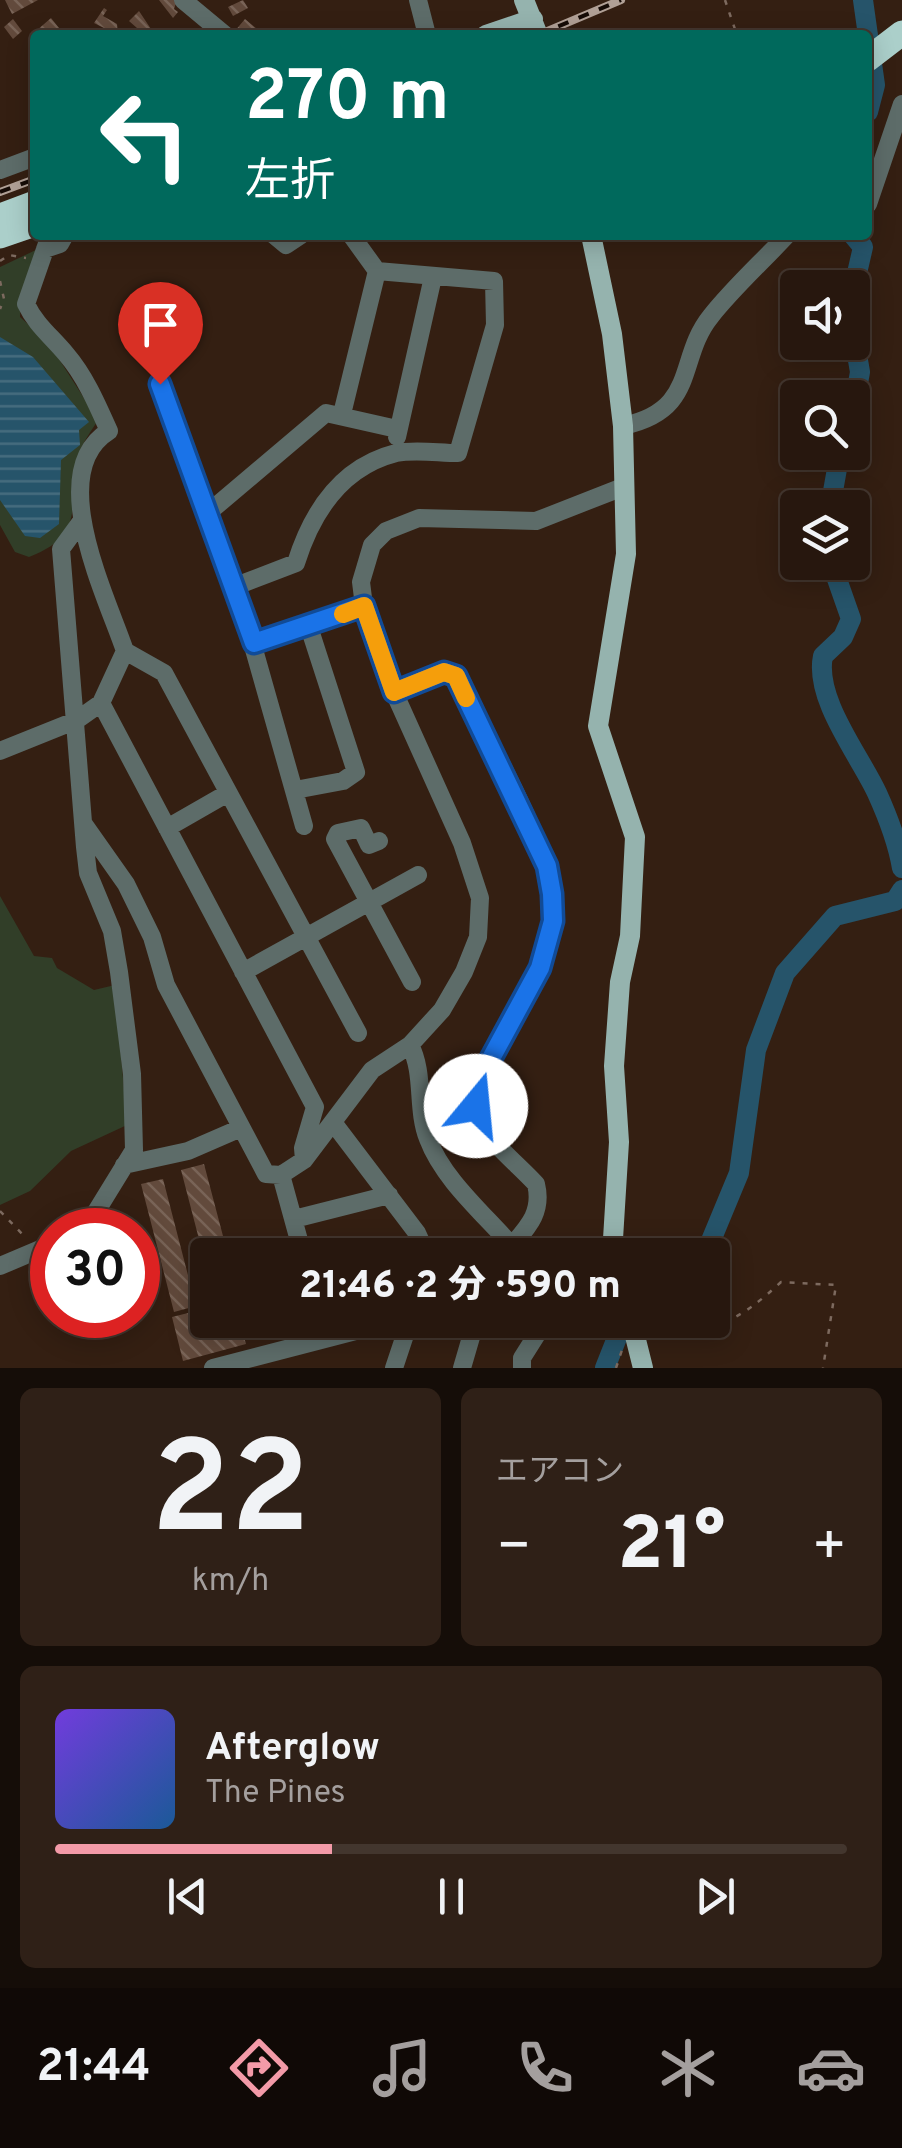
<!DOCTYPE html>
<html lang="ja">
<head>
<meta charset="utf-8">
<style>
	:root { --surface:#27170e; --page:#2f2017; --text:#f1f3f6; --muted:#a49f9e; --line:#43362e; --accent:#f39aa8 }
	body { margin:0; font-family:Overpass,"Noto Sans JP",sans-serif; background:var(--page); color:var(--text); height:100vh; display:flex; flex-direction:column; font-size:38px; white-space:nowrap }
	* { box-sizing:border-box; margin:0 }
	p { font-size:32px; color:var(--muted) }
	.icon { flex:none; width:55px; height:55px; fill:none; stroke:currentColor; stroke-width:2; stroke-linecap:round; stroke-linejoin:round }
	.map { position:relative; height:1368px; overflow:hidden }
	.drawer { display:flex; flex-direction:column; gap:20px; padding:20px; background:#150d08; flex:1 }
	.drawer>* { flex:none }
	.guide { position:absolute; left:30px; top:30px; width:842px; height:210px; border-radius:10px; box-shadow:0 5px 25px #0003,0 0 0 2px var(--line); background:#00695c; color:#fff; overflow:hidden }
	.controls { position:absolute; left:780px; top:270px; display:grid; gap:20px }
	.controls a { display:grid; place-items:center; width:90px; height:90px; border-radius:10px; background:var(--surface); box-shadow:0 5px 25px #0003,0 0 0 2px var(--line); font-size:50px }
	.speed { position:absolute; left:30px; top:1208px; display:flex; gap:20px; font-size:50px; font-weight:700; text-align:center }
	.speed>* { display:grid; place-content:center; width:130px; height:130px; border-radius:50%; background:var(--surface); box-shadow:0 5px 25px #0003,0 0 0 2px var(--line); line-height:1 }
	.speed .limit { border:15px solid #d22; background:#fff; color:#111 }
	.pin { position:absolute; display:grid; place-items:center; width:85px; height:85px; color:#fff; margin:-102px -42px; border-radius:50% 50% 50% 0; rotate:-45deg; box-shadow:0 0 10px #0007 }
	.pin .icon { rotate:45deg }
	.me { position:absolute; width:110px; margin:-55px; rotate:17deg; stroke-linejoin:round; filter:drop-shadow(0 0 8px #0008) }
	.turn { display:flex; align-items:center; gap:35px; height:210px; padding:0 50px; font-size:45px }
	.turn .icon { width:130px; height:130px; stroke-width:2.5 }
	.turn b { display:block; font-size:70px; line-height:85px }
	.big { font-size:75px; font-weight:800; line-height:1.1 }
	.drawer .card { flex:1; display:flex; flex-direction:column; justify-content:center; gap:15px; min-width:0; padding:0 35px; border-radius:15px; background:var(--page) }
	.drawer .dial { align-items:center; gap:0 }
	.dial b { font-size:130px; line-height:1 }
	.song { display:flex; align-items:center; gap:30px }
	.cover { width:120px; height:120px; border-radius:15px; background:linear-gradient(135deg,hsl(260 70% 55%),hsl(210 70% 35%)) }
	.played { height:10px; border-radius:5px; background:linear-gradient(90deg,var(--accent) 35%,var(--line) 35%) }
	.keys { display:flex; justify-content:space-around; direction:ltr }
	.heat { display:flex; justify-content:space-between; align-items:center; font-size:55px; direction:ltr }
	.drawer .tiles { flex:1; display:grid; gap:20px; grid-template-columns:1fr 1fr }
	.card:last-child { grid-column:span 2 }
	.trip { position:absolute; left:190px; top:1238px; width:540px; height:100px; border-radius:10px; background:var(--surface); box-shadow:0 5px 25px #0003,0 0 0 2px var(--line); font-weight:800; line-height:100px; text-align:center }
	.tabs { display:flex; height:160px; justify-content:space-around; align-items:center; background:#100906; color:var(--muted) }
	.tabs .icon { width:70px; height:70px }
	.tabs .active { color:var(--accent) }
	.tabs b { font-size:45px; color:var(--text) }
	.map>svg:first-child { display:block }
	.park { fill:#313e28 }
	.water { fill:url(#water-rules) }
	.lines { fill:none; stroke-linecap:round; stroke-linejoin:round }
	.river { stroke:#26546a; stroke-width:20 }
	.building { fill:url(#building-back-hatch) }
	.path { stroke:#7d6a5f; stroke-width:2.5; stroke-dasharray:5 8; stroke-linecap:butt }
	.minor { stroke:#5d6c69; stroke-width:18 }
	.major { stroke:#95b3ae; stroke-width:20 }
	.highway { stroke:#abcfca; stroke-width:25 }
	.rail-casing { stroke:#b0a096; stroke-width:8 }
	.rail { stroke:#150b06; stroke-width:4; stroke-dasharray:11; stroke-linecap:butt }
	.route-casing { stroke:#114b97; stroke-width:25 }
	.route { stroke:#1a73e8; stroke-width:18 }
	.slow { stroke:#f59e0b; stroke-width:18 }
</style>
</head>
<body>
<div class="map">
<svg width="902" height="1368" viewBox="0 0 902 1368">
	<defs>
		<pattern id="water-rules" width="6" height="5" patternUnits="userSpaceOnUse" patternTransform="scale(2.5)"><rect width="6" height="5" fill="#26546a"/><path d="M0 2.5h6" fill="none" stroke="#466c7e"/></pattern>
		<pattern id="building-back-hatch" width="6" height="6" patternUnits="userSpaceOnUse" patternTransform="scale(2.5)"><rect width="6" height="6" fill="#624a3c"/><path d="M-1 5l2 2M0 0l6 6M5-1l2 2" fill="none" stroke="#796457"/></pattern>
	</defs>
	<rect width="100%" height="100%" fill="#341f12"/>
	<path class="park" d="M40,248L21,294L20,317L48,342L98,420C92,430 82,443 79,454C66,503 89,534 29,557L15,552L0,525V267Z
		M0,896L34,956L52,958L57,968L94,990L115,985L127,1125L71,1151L30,1191L0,1205Z"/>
	<path class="water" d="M0,337L33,357L89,422L79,430L80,445L61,460L59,524L40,538L25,536L0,500Z"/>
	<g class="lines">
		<path class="river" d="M863,0L875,85L868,112
			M852,295L863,247L853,235
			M852,325L860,372L852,416
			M830,508L840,452
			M831,562L851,619L843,637L823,656C814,699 860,756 877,793C887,815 898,844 902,868
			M705,1255L739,1173L756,1050L785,973L835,916L895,901L902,890
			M605,1368L624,1320"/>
	</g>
	<path class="building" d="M5,0H38L12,14Z
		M159,0H177L174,9L178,12L173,18Z
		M243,0L248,8L233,16L228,7Z
		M104,8L107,10L103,16L117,24L118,35L94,23Z
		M139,11L151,29L145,35L129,21Z
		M51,18L63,33L39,35L36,31Z
		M13,19L22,31L13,39L4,27Z
		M245,19L257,29L252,35H238L234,32Z
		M204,1164L228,1255H208L206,1266L181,1170Z
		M163,1179L196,1306L174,1312L141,1184Z
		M208,1308V1320H239L246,1344L183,1361L172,1317Z"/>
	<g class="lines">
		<path class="path" d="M725,0L737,35
			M0,261L9,255L26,258
			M0,281L4,299L0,309
			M0,1211L26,1238
			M648,1327C708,1338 738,1322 781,1282L836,1285L823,1368
			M616,1368L622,1350"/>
		<path class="minor" d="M183,0L225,35
			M418,0L427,35
			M0,170L35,157
			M868,204L902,104
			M50,235L26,304C36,325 51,336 66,354C85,376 97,404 109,431C44,471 106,595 125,651L164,673L358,1033
			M274,235L286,245L301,235
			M45,249L60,244L65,235
			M160,384L236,586L304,826
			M342,414L377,271
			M623,426C699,410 676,359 711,316C734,287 762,262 787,235
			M397,437L433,277
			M209,512L326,413L397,429
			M236,586L296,563C312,512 341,467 396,453C415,449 439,453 458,453L495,325L494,281L377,271L351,235
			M254,643L364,606
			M394,692L444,672L456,676C486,739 555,849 553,916C551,977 457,1072 480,1121C492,1145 518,1164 536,1184C544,1217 522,1232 504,1255
			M101,703L315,1107L303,1148L304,1160
			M0,751L77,720L101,703L125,651
			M295,790L343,781L356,772L309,627
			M83,823L126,884L152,937L166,985L266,1174L281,1175L304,1160L372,1070L410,1045L442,1010L464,972L478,937L480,898L462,843L394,692L364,606L361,582L372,545L386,531L419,518L536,521L623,487
			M167,828L228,793
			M379,841L369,845L361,828L338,833L335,839L412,982
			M243,972L418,875
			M410,1045C425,1074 416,1109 428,1139C443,1179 483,1213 511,1245
			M335,1125L417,1233L427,1255
			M124,1165L188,1151L241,1128
			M281,1175L303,1255
			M294,1219L389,1195
			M78,1230L91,1220L134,1150L132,1074L119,972L112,931L88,873L85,847L61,549L80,523
			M403,1255L426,1248
			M0,1266L52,1244
			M213,1368L398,1320
			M394,1368L410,1320
			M462,1368L476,1320
			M522,1368V1358L546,1320"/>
		<path class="major" d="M524,0L538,35
			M486,35L533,19
			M591,235L612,334L623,426L626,554L598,726L635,837L630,936L620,982L614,1066L619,1142L612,1255
			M631,1320L643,1368"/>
		<path class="highway" d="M868,59L902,33
			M0,216L35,203
			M0,236L35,224"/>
		<defs>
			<path id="rail" d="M538,35L621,0
				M0,192L35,179"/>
		</defs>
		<use href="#rail" class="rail-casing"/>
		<use href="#rail" class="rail"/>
	</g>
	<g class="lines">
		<defs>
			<path id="route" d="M160,384L254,643L364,606L394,692L444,672L456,676L547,866L552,894L553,921L540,968L482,1075L476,1106"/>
		</defs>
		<use href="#route" class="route-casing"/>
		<use href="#route" class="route"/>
		<path class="slow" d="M343,614L364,606L394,692L444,672L456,676L466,698"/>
	</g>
</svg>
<div class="controls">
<a><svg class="icon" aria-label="sound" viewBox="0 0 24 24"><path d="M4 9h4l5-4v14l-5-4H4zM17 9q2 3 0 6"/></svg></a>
<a><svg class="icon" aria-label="search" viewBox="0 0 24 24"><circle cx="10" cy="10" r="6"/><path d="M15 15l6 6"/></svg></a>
<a><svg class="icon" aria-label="layers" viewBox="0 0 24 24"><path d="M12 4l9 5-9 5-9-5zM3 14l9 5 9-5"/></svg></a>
</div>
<div class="speed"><div class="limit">30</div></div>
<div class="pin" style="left:160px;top:384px;background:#d93025"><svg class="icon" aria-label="arrive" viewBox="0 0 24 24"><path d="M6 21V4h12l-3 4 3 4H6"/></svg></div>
<svg class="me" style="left:476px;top:1106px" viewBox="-20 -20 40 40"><circle r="19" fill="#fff"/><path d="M0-13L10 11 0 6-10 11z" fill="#1a73e8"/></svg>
<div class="trip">21:46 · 2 分 · 590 m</div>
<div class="guide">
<div class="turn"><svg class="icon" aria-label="left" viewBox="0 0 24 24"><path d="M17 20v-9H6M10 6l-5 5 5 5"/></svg><div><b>270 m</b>左折</div></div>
</div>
</div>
<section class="drawer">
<div class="tiles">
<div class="card dial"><b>22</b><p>km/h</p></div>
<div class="card"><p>エアコン</p>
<div class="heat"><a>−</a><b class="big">21°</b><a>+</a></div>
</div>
<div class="card">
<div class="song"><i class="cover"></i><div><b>Afterglow</b><p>The Pines</p></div></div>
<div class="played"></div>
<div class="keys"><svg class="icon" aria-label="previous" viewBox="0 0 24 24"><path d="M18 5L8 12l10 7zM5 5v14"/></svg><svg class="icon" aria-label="pause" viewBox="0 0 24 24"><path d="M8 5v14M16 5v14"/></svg><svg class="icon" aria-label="next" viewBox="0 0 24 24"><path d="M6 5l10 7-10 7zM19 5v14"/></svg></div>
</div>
</div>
</section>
<nav class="tabs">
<b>21:44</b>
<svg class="icon active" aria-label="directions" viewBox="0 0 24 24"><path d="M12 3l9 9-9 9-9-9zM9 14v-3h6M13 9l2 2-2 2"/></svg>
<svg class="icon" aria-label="music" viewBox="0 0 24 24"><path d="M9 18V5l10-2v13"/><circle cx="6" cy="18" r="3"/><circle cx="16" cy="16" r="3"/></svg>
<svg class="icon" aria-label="phone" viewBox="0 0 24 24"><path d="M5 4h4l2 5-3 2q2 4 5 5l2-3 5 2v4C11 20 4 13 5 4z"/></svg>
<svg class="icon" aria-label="climate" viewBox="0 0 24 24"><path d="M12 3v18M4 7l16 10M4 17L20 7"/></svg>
<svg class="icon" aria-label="car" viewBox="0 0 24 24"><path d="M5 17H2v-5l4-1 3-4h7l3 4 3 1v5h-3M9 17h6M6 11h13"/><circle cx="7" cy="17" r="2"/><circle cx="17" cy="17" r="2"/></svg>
</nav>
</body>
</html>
